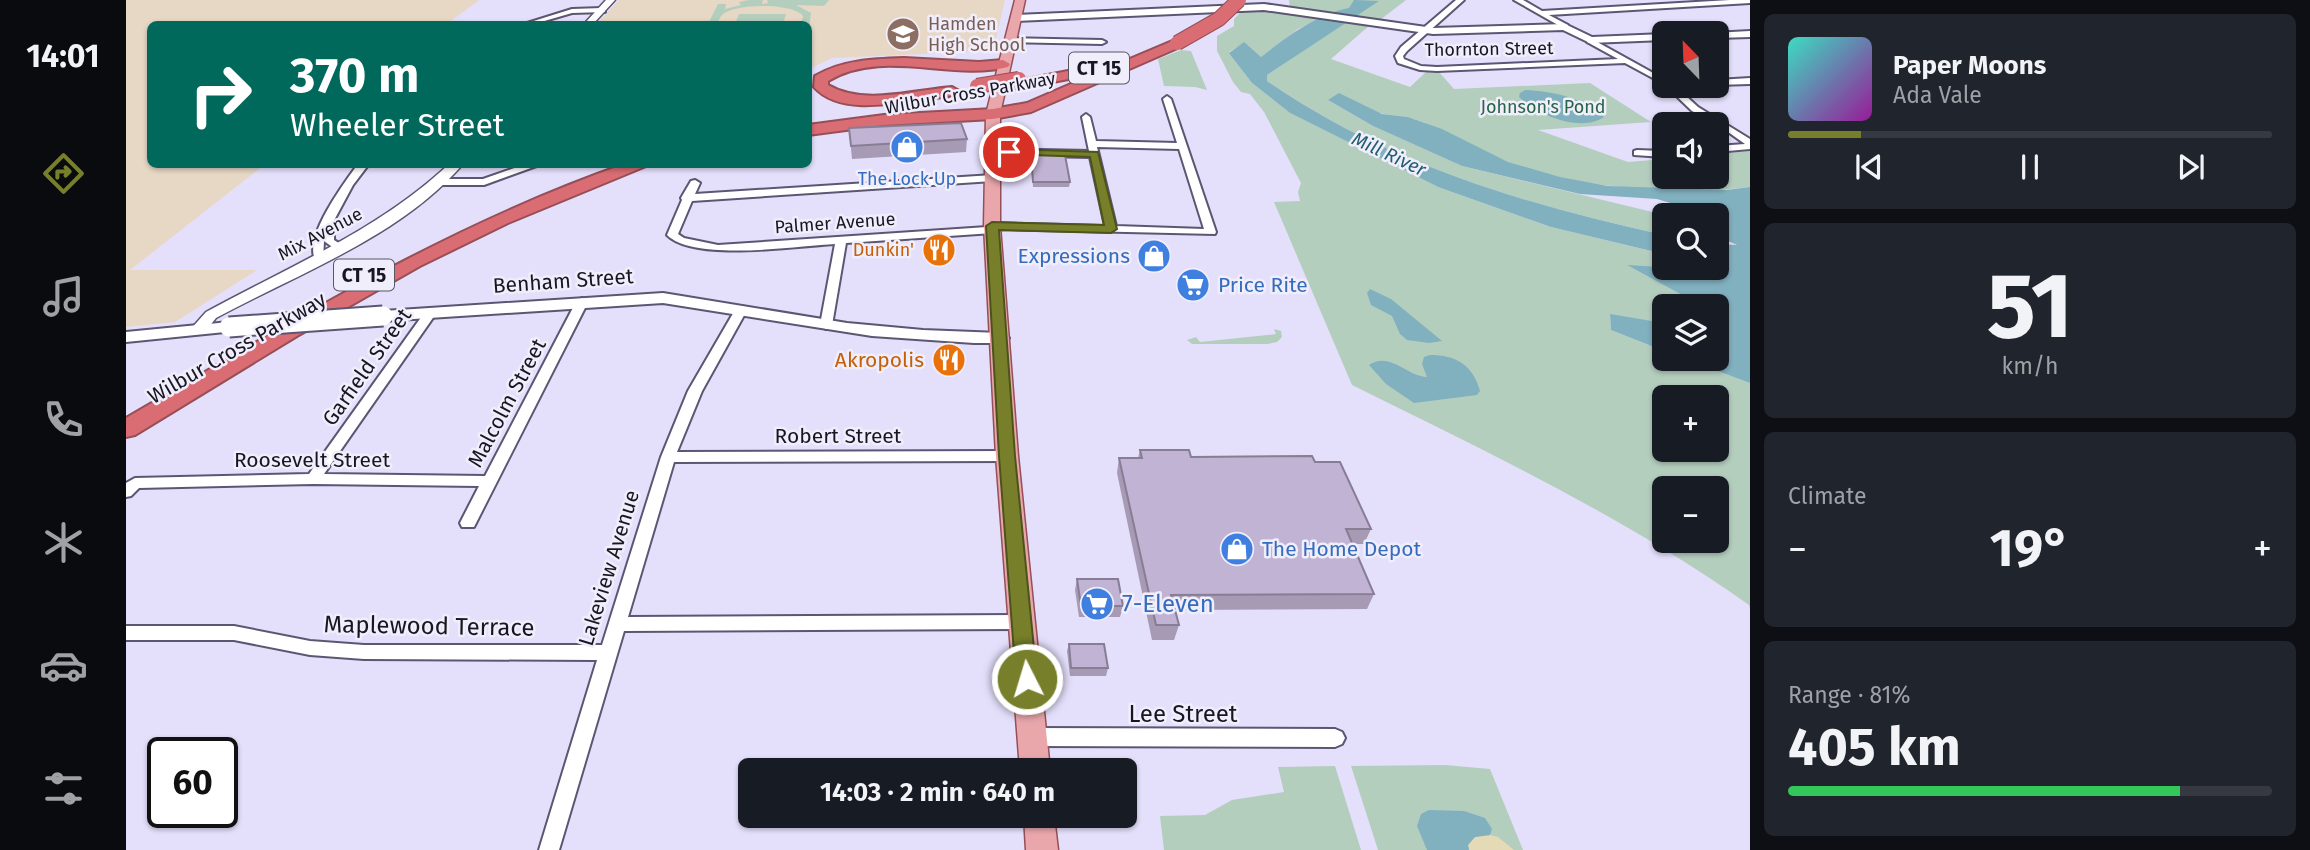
<!DOCTYPE html>
<html lang="en">
<head>
<meta charset="utf-8">
<style>
	:root { --surface:#171b24; --page:#20242c; --text:#f1f3f6; --muted:#9ea1a6; --line:#363941; --accent:#777f2a }
	body { margin:0; font-family:"Fira Sans",sans-serif; background:var(--page); color:var(--text); height:100vh; display:flex; flex-direction:column; font-size:26px; white-space:nowrap }
	* { box-sizing:border-box; margin:0 }
	p { font-size:23px; color:var(--muted) }
	.icon { flex:none; width:38px; height:38px; fill:none; stroke:currentColor; stroke-width:2; stroke-linecap:round; stroke-linejoin:round }
	.map { position:relative; flex:1; overflow:hidden }
	.sheet { display:flex; flex-direction:column; gap:14px; padding:14px; background:#0d0f14; width:560px }
	.sheet>* { flex:none }
	.banner { position:absolute; left:21px; top:21px; width:665px; height:147px; border-radius:10px; box-shadow:0 2px 5px #0004; background:#00695c; color:#fff; overflow:hidden }
	.needle { width:46px; rotate:337deg }
	.fabs { position:absolute; left:1526px; top:21px; display:grid; gap:14px }
	.fabs a { display:grid; place-items:center; width:77px; height:77px; border-radius:10px; background:var(--surface); box-shadow:0 2px 5px #0004; font-size:35px }
	.speed { position:absolute; left:21px; top:737px; display:flex; gap:14px; font-size:35px; font-weight:700; text-align:center }
	.speed>* { display:grid; place-content:center; width:91px; height:91px; border-radius:50%; background:var(--surface); box-shadow:0 2px 5px #0004; line-height:1 }
	.speed .limit { border:4px solid #111; border-radius:10px; background:#fff; color:#111 }
	.pin { position:absolute; display:grid; place-items:center; width:60px; height:60px; color:#fff; margin:-30px; border:4px solid #fff; border-radius:50%; box-shadow:0 2px 7px #0007 }
	.me { position:absolute; width:77px; margin:-38px; rotate:355deg; stroke-linejoin:round; filter:drop-shadow(0 0 5px #0008) }
	.turn { display:flex; align-items:center; gap:24px; height:147px; padding:0 28px; font-size:32px }
	.turn .icon { width:91px; height:91px; stroke-width:2.5 }
	.turn b { display:block; font-size:49px; line-height:60px }
	.big { font-size:52px; font-weight:700; line-height:1.1 }
	.sheet .card { flex:1; display:flex; flex-direction:column; justify-content:center; gap:10px; min-width:0; padding:0 24px; border-radius:10px; background:var(--page) }
	.sheet .dial { align-items:center; gap:0 }
	.dial b { font-size:91px; line-height:1 }
	.song { display:flex; align-items:center; gap:21px }
	.cover { width:84px; height:84px; border-radius:10px; background:linear-gradient(135deg,hsl(170 70% 55%),hsl(300 70% 35%)) }
	.played { height:7px; border-radius:4px; background:linear-gradient(90deg,var(--accent) 15%,var(--line) 15%) }
	.keys { display:flex; justify-content:space-around; direction:ltr }
	.heat { display:flex; justify-content:space-between; align-items:center; font-size:38px; direction:ltr }
	.charge { height:10px; border-radius:5px; background:linear-gradient(90deg,#34c759 81%,var(--line) 0) }
	.trip { position:absolute; left:612px; top:758px; width:399px; height:70px; border-radius:10px; background:var(--surface); box-shadow:0 2px 5px #0004; font-weight:700; line-height:70px; text-align:center }
	main { display:flex; flex:1; min-height:0 }
	.menu { display:flex; flex-direction:column; width:126px; justify-content:space-around; align-items:center; background:#090b0e; color:var(--muted) }
	.menu .icon { width:49px; height:49px }
	.menu .current { color:var(--accent) }
	.menu b { font-size:32px; color:var(--text) }
	.map>svg:first-child { display:block }
	.education { fill:#e7d7c5 }
	.green { fill:#b4cebe; fill-rule:evenodd }
	.sand { fill:#e4dab5 }
	.water { fill:#81b0bf }
	.lines { fill:none; stroke-linecap:round; stroke-linejoin:round }
	.minor-casing { stroke:#5c5673; stroke-width:4 }
	.tertiary-casing { stroke:#5c5673; stroke-width:3 }
	.secondary-casing { stroke:#5c5673; stroke-width:4 }
	.primary-casing { stroke:#964f57; stroke-width:3 }
	.motorway-casing { stroke:#964f57; stroke-width:4 }
	.minor { fill:#fff; fill-rule:evenodd }
	.tertiary { fill:#fff; fill-rule:evenodd }
	.secondary { fill:#fff; fill-rule:evenodd }
	.primary { fill:#e9a7ac; fill-rule:evenodd }
	.motorway { fill:#da6d74; fill-rule:evenodd }
	.secondary-bridge-casing { stroke:#5c5673; stroke-width:23; stroke-linecap:butt }
	.motorway-bridge-casing { stroke:#964f57; stroke-width:16; stroke-linecap:butt }
	.secondary-bridge { stroke:#fff; stroke-width:19 }
	.motorway-bridge { stroke:#da6d74; stroke-width:14 }
	.wall { fill:#a69ab5 }
	.building { fill:#c1b3d3; stroke:#877d94; stroke-width:2 }
	.route { fill:#777f2a; stroke:#4d531b; stroke-width:2 }
	.labels { text-anchor:middle; dominant-baseline:central; stroke-width:5; stroke-linejoin:round; paint-order:stroke }
	.far-education-label { font-size:18px; fill:#785e54; stroke:#f1eefc; text-anchor:start }
	.far-street-label { font-size:18px; fill:#181622; stroke:#f1eefc }
	.far-park-label { font-size:18px; fill:#266545; stroke:#f1eefc }
	.far-shop-label { font-size:18px; fill:#366cbe; stroke:#f1eefc }
	.far-food-label { font-size:18px; fill:#c56008; stroke:#f1eefc; text-anchor:end }
	.shield { fill:#f1eefc; stroke:#595763; stroke-width:2 }
	.shield-label { font-size:19px; font-weight:bold; fill:#181622 }
	.far-water-label { font-size:19px; font-style:italic; fill:#215e6f; stroke:#f1eefc }
	.shop-label { font-size:21px; fill:#366cbe; stroke:#f1eefc; text-anchor:start }
	.street-label { font-size:21px; fill:#181622; stroke:#f1eefc }
	.food-label { font-size:21px; fill:#c56008; stroke:#f1eefc; text-anchor:end }
	.near-shop-label { font-size:24px; fill:#366cbe; stroke:#f1eefc; text-anchor:start }
	.near-street-label { font-size:24px; fill:#181622; stroke:#f1eefc }
</style>
</head>
<body>
<main>
<nav class="menu">
<b>14:01</b>
<svg class="icon current" aria-label="directions" viewBox="0 0 24 24"><path d="M12 3l9 9-9 9-9-9zM9 14v-3h6M13 9l2 2-2 2"/></svg>
<svg class="icon" aria-label="music" viewBox="0 0 24 24"><path d="M9 18V5l10-2v13"/><circle cx="6" cy="18" r="3"/><circle cx="16" cy="16" r="3"/></svg>
<svg class="icon" aria-label="phone" viewBox="0 0 24 24"><path d="M5 4h4l2 5-3 2q2 4 5 5l2-3 5 2v4C11 20 4 13 5 4z"/></svg>
<svg class="icon" aria-label="climate" viewBox="0 0 24 24"><path d="M12 3v18M4 7l16 10M4 17L20 7"/></svg>
<svg class="icon" aria-label="car" viewBox="0 0 24 24"><path d="M5 17H2v-5l4-1 3-4h7l3 4 3 1v5h-3M9 17h6M6 11h13"/><circle cx="7" cy="17" r="2"/><circle cx="17" cy="17" r="2"/></svg>
<svg class="icon" aria-label="filters" viewBox="0 0 24 24"><path d="M4 7h16M4 17h16"/><circle cx="9" cy="7" r="2"/><circle cx="15" cy="17" r="2"/></svg>
</nav>
<div class="map">
<svg width="1624" height="850" viewBox="0 0 1624 850">
	<rect width="100%" height="100%" fill="#e4dffb"/>
	<path class="education" d="M0,0H353L321,24H24V164L138,165L4,270H131L49,322L0,327Z
		M493,0H879L869,43L865,51L706,58L683,69L682,24H470Z"/>
	<path class="green" d="M623,0H637L636,4L642,3L641,0H703L698,6L670,5L685,13L683,28L682,24H675L677,16C667,3 609,3 596,15C594,17 592,22 591,24H582L592,4H600L599,9L615,5L613,2Z
		M1163,0H1280L1254,20L1164,7Z
		M1117,10L1196,17L1172,29L1135,57L1118,43L1103,52L1126,83L1164,113L1312,187L1425,227L1538,254V268L1503,266L1576,306H1538V323L1484,315L1485,330L1538,351V359H1559L1624,383V609L1623,605C1499,517 1361,452 1226,385L1148,202L1174,201L1172,192L1175,183L1138,112L1124,94L1115,92L1107,82L1091,51V36L1108,26V19ZM1538,397H1591V450H1538ZM1538,488H1591V541H1538Z
		M613,14H660L657,24H609Z
		M1220,21L1244,25L1205,59L1284,87L1300,72H1313L1328,89L1464,83L1525,122L1412,130L1502,162L1538,159V177H1591V154L1624,151V187C1553,196 1449,188 1382,162C1349,149 1320,129 1285,118C1275,115 1264,116 1254,113C1237,110 1220,104 1202,100L1247,126L1336,166L1539,215L1538,235C1400,205 1259,163 1141,81V75Z
		M1055,50L1065,51L1081,90L1069,87L1038,86L1032,59Z
		M1148,329L1155,331L1156,337L1151,342L1142,344H1066L1061,340L1070,337L1074,342L1150,334Z
		M1319,765L1364,769L1397,850H1252L1225,766Z
		M1209,766L1235,850H1038L1034,816L1079,815L1106,800L1158,792L1152,767Z"/>
	<path class="sand" d="M1364,835L1372,837L1388,850H1343L1342,845L1349,837Z"/>
	<path class="water" d="M1228,0L1253,1L1141,75V81C1259,163 1400,205 1538,235V254L1425,227L1312,187L1164,113L1126,83L1103,53L1118,42L1135,57C1162,36 1189,15 1223,8Z
		M1399,90C1427,91 1458,98 1478,117C1455,133 1411,115 1393,97L1394,93Z
		M1213,93L1256,114L1282,117L1316,129L1382,162L1434,177L1482,186L1600,190L1624,187V383L1559,359H1591V306H1576L1501,265L1569,269L1599,277L1591,267V244L1611,245L1591,236V215H1548L1564,209L1531,199L1454,194L1336,166L1247,126L1202,100Z
		M1244,289L1265,299L1316,341L1303,343L1281,340L1274,334L1266,316L1245,305L1241,293Z
		M1484,314L1538,323V351L1485,330Z
		M1304,355C1330,355 1347,365 1354,391L1351,395L1288,403L1260,384L1243,365C1264,351 1280,376 1301,377L1296,364L1298,357Z
		M1303,810L1338,811L1359,818L1366,829L1364,835L1349,837L1342,845L1343,850H1301L1291,826L1295,814Z"/>
	<g class="lines">
		<defs>
			<path id="minor" d="M1330,0H1338L1281,51L1277,56L1278,59L1295,66L1311,67L1492,59L1461,42V38H1464L1538,79V84L1499,63L1311,71L1294,70L1272,63L1269,56L1275,47Z
				M1388,0H1397L1416,11L1604,0H1624V3L1423,15L1442,25V29H1439Z
				M476,8L479,12L446,13L408,24H398L446,9Z
				M884,38L976,40L980,42L976,44L881,42L880,40Z
				M1624,78V84L1591,85V80Z
				M1540,86H1549L1572,107L1624,139V149L1591,152V146L1619,144L1591,124L1566,111Z
				M1041,96L1045,99L1090,232L1089,234L872,229L867,233L720,243L706,325L700,329L694,325L709,244C670,246 568,262 541,235L556,200L555,198L565,181L569,180L574,183L569,194L867,175L872,178L867,181L566,201L552,234L558,238L592,245L861,227L862,224L866,223L979,226L964,157L866,155L861,152L866,149L963,151L956,117L960,114L964,117L970,141L1051,143L1037,99ZM971,147L1053,149L1078,229L990,226Z
				M1511,150L1538,151V157L1508,155V151Z
				M232,164H243L227,185L205,226L208,230V240L219,247L217,249H209L198,241L197,259H189C178,237 218,183 232,164Z
				M400,164H416L358,185H314L309,182L314,179H357Z
				M456,298L462,302L348,527H336L334,523L353,486L187,484L13,488L5,496L0,497V483L9,478L183,474L301,309L305,308L311,312L198,474L359,476L450,302Z
				M615,306L621,310L576,391L551,452L881,451L888,456L881,461L548,462L502,617L896,615L902,617L905,622L902,627L896,629L498,631L433,850H413L471,660L238,659L184,655L108,640H0V626H108L184,641L238,645H476L535,457L562,391L609,310Z
				M906,728L1209,729L1216,732L1219,738L1216,744L1209,747L906,746L899,743L896,737L899,731Z"/>
			<path id="tertiary" d="M480,0H489L467,24H458Z
				M323,164H337C274,237 173,273 90,318L78,333H66L64,330L80,312C164,266 253,230 323,164Z"/>
			<path id="secondary" d="M1138,4L1307,28L1439,24L1466,37L1538,34V40L1464,43L1437,30L1307,34L1138,10L890,21L885,18L890,15Z
				M1624,31V37L1591,38V33H1587Z
				M537,293L721,323L797,330L874,333L883,338L874,343H848L746,336L537,303L257,321L249,316L257,311Z
				M103,322L112,327L109,331L0,342V332Z"/>
			<path id="primary" d="M889,0H899L874,114V226L892,456L924,770H894L870,456L858,226L860,114Z
				M898,816H928L932,850H900Z"/>
			<path id="motorway" d="M1051,39L1056,40V46L905,112L867,119L758,125L682,135V125L758,115L867,109L901,103L968,74L891,89L884,85L886,82L967,66L972,67L973,72Z
				M778,58L853,62L877,60L884,64L882,67C824,81 756,48 702,81V85C738,106 787,90 826,87L833,91C826,98 813,97 803,98C769,103 714,116 688,87L689,76C716,60 747,59 778,58Z
				M499,164H525L382,223L294,266L171,336L9,435L0,437V418C162,324 321,226 499,164Z"/>
		</defs>
		<use href="#minor" class="minor-casing"/>
		<use href="#tertiary" class="tertiary-casing"/>
		<use href="#secondary" class="secondary-casing"/>
		<use href="#primary" class="primary-casing"/>
		<use href="#motorway" class="motorway-casing"/>
		<use href="#minor" class="minor"/>
		<use href="#tertiary" class="tertiary"/>
		<use href="#secondary" class="secondary"/>
		<use href="#primary" class="primary"/>
		<use href="#motorway" class="motorway"/>
		<defs>
			<path id="secondary-bridge" d="M103,327L257,316"/>
			<path id="motorway-bridge" d="M1051,43L1093,19L1113,0
				M851,86L893,79"/>
		</defs>
		<use href="#secondary-bridge" class="secondary-bridge-casing"/>
		<use href="#motorway-bridge" class="motorway-bridge-casing"/>
		<use href="#secondary-bridge" class="secondary-bridge"/>
		<use href="#motorway-bridge" class="motorway-bridge"/>
	</g>
	<path class="wall" d="M723,128L841,139L840,152L726,159Z
		M905,154L944,182L943,187H907Z
		M1014,450L1065,457L1189,462L1245,529L1238,544H1226L1248,594L1241,609L1049,610L1053,625L1048,640H1026L991,473L993,458H1012Z
		M951,579L997,606L994,617H953L949,590Z
		M943,644L982,668L980,676H944L941,651Z"/>
	<path class="building" d="M835,123L841,139L725,146L723,128Z
		M905,154L939,155L944,182H907Z
		M1014,450H1063L1065,457L1186,456L1189,462H1214L1245,529H1220L1248,594L1045,595L1053,625H1030L993,458H1016Z
		M951,579H992L997,606H955Z
		M943,644H978L982,668H945Z"/>
	<path class="route" d="M883,149L972,152L991,229L985,233L873,230L889,456L911,679L908,685L901,688L893,685L890,679L873,456L860,226L866,222L978,225L964,157L879,154V150Z"/>
	<defs>
		<symbol id="school-disc" viewBox="-11 -11 22 22"><circle r="9.5" fill="#8d6e63" stroke="#f1eefc"/><path d="M0-5L7-2L0 1L-7-2ZM-4 1L0 2.5L4 1V4Q0 6-4 4Z" fill="#fff"/></symbol>
		<symbol id="shop-disc" viewBox="-11 -11 22 22"><circle r="9.5" fill="#3f7fe0" stroke="#f1eefc"/><path d="M-5-2.5h2.3a2.7 3.5 0 0 1 5.4 0H5L5.5 6h-11ZM-1.5-2.5h3a1.5 2.3 0 0 0-3 0Z" fill="#fff"/></symbol>
		<symbol id="restaurant-disc" viewBox="-11 -11 22 22"><circle r="9.5" fill="#e8710a" stroke="#f1eefc"/><path d="M-5-6h1v4h1v-4h1v4h1v-4h1v5L-1.5 .5V6h-2V.5L-5-1ZM5-6V6H3V1.5H1.5Q1.5-4 5-6Z" fill="#fff"/></symbol>
		<symbol id="supermarket-disc" viewBox="-11 -11 22 22"><circle r="9.5" fill="#3f7fe0" stroke="#f1eefc"/><path d="M-6-5.5h2.5l.6 2H6L4.5 2H-2.5L-4.4-4H-6ZM-1.5 3.2a1.3 1.3 0 1 0 .1 0ZM3 3.2a1.3 1.3 0 1 0 .1 0Z" fill="#fff"/></symbol>
	</defs>
	<g fill-rule="evenodd">
		<use href="#school-disc" x="758" y="15" width="38" height="38"/>
		<use href="#shop-disc" x="762" y="128" width="38" height="38"/>
		<use href="#restaurant-disc" x="794" y="231" width="38" height="38"/>
		<use href="#shop-disc" x="1009" y="237" width="38" height="38"/>
		<use href="#supermarket-disc" x="1048" y="266" width="38" height="38"/>
		<use href="#restaurant-disc" x="804" y="341" width="38" height="38"/>
		<use href="#shop-disc" x="1092" y="530" width="38" height="38"/>
		<use href="#supermarket-disc" x="952" y="585" width="38" height="38"/>
	</g>
	<g class="labels">
		<g class="far-education-label">
			<text x="802" y="24">Hamden<tspan x="802" dy="21">High School</tspan></text>
		</g>
		<g class="far-street-label">
			<text transform="translate(1363 49) rotate(-1)">Thornton Street</text>
			<text transform="translate(844 93) rotate(-10)">Wilbur Cross Parkway</text>
			<text transform="translate(709 223) rotate(-4)">Palmer Avenue</text>
			<text transform="translate(194 234) rotate(-28)">Mix Avenue</text>
		</g>
		<g class="far-park-label">
			<text x="1417" y="107">Johnson's Pond</text>
		</g>
		<g class="far-shop-label">
			<text x="781" y="179">The Lock Up</text>
		</g>
		<g class="far-food-label">
			<text x="788" y="250">Dunkin'</text>
		</g>
		<g class="shield">
			<rect x="943" y="52.5" width="60" height="31" rx="5"/>
			<rect x="208" y="259.5" width="60" height="31" rx="5"/>
		</g>
		<g class="shield-label">
			<text x="973" y="68">CT 15</text>
			<text x="238" y="275">CT 15</text>
		</g>
		<g class="far-water-label">
			<text transform="translate(1263 154) rotate(25)">Mill River</text>
		</g>
		<g class="shop-label">
			<text x="1004" y="256" text-anchor="end">Expressions</text>
			<text x="1092" y="285">Price Rite</text>
			<text x="1136" y="549">The Home Depot</text>
		</g>
		<g class="street-label">
			<text transform="translate(437 281) rotate(-4)">Benham Street</text>
			<text transform="translate(111 348) rotate(-30)">Wilbur Cross Parkway</text>
			<text transform="translate(241 367) rotate(-55)">Garfield Street</text>
			<text transform="translate(381 403) rotate(-62)">Malcolm Street</text>
			<text x="712" y="436">Robert Street</text>
			<text x="186" y="460">Roosevelt Street</text>
			<text transform="translate(483 568) rotate(-73)">Lakeview Avenue</text>
		</g>
		<g class="food-label">
			<text x="798" y="360">Akropolis</text>
		</g>
		<g class="near-shop-label">
			<text x="996" y="604">7-Eleven</text>
		</g>
		<g class="near-street-label">
			<text transform="translate(303 626) rotate(1)">Maplewood Terrace</text>
			<text x="1057" y="714">Lee Street</text>
		</g>
	</g>
</svg>
<div class="fabs">
<a><svg class="needle" viewBox="-14 -14 28 28"><path d="M0-13l5 13h-10z" fill="#e53935"/><path d="M0 13l5-13h-10z" fill="#9ea1a6"/></svg></a>
<a><svg class="icon" aria-label="sound" viewBox="0 0 24 24"><path d="M4 9h4l5-4v14l-5-4H4zM17 9q2 3 0 6"/></svg></a>
<a><svg class="icon" aria-label="search" viewBox="0 0 24 24"><circle cx="10" cy="10" r="6"/><path d="M15 15l6 6"/></svg></a>
<a><svg class="icon" aria-label="layers" viewBox="0 0 24 24"><path d="M12 4l9 5-9 5-9-5zM3 14l9 5 9-5"/></svg></a>
<a>+</a>
<a>−</a>
</div>
<div class="speed"><div class="limit">60</div></div>
<div class="pin" style="left:883px;top:152px;background:#d93025"><svg class="icon" aria-label="arrive" viewBox="0 0 24 24"><path d="M6 21V4h12l-3 4 3 4H6"/></svg></div>
<svg class="me" style="left:901px;top:679px" viewBox="-20 -20 40 40"><circle r="17" fill="#777f2a" stroke="#fff" stroke-width="3"/><path d="M0-11L8 9 0 5-8 9z" fill="#fff"/></svg>
<div class="trip">14:03 · 2 min · 640 m</div>
<div class="banner">
<div class="turn"><svg class="icon" aria-label="right" viewBox="0 0 24 24"><path d="M7 20v-9h11M14 6l5 5-5 5"/></svg><div><b>370 m</b>Wheeler Street</div></div>
</div>
</div>
<section class="sheet">
<div class="card">
<div class="song"><i class="cover"></i><div><b>Paper Moons</b><p>Ada Vale</p></div></div>
<div class="played"></div>
<div class="keys"><svg class="icon" aria-label="previous" viewBox="0 0 24 24"><path d="M18 5L8 12l10 7zM5 5v14"/></svg><svg class="icon" aria-label="pause" viewBox="0 0 24 24"><path d="M8 5v14M16 5v14"/></svg><svg class="icon" aria-label="next" viewBox="0 0 24 24"><path d="M6 5l10 7-10 7zM19 5v14"/></svg></div>
</div>
<div class="card dial"><b>51</b><p>km/h</p></div>
<div class="card"><p>Climate</p>
<div class="heat"><a>−</a><b class="big">19°</b><a>+</a></div>
</div>
<div class="card"><p>Range · 81%</p><b class="big">405 km</b><div class="charge"></div></div>
</section>
</main>
</body>
</html>
